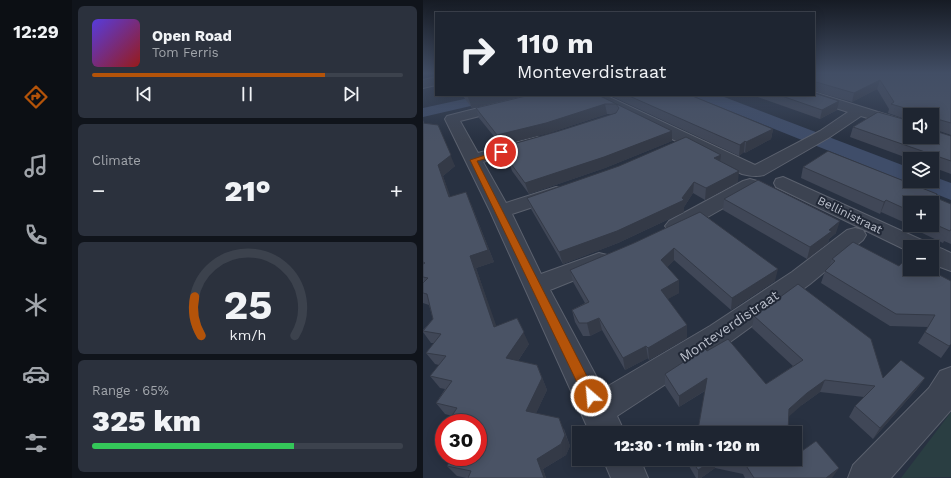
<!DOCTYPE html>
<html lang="en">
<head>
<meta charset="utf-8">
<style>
	:root { --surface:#1e2531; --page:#2b313d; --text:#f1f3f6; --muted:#a1a5ab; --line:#3c424d; --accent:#b45309 }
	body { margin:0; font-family:"Work Sans",sans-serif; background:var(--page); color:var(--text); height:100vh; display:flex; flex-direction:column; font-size:15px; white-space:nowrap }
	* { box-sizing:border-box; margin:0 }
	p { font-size:13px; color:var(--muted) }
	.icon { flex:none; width:22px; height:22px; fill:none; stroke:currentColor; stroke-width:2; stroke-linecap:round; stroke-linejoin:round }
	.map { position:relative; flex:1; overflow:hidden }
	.side { display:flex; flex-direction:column; gap:6px; padding:6px; background:#10141b; width:351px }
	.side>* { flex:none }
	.hud { position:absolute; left:12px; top:12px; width:380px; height:84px; border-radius:0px; box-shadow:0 2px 10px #0003,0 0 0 1px var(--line); background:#1e2531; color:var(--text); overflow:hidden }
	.controls { position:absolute; left:480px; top:108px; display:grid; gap:8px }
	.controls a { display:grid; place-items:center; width:36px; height:36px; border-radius:0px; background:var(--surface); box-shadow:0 2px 10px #0003,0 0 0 1px var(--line); font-size:20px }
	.speed { position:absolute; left:12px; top:414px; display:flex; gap:8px; font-size:20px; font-weight:700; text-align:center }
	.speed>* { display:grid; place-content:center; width:52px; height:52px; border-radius:50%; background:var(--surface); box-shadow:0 2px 10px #0003,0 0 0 1px var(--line); line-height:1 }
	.speed .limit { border:6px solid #d22; background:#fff; color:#111 }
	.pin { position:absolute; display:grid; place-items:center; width:34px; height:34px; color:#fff; margin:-17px; border:2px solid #fff; border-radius:50%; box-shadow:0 1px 4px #0007 }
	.me { position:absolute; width:44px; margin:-22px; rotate:333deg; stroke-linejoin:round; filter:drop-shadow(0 0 3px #0008) }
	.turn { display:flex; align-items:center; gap:14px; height:84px; padding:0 16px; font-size:18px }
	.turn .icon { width:52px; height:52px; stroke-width:2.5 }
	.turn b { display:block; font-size:28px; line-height:34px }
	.big { font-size:30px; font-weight:800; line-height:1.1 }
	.side .card { flex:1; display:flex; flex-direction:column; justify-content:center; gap:6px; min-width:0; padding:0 14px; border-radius:6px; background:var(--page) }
	.side .dial { align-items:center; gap:0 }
	.dial svg { height:104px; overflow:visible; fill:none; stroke:var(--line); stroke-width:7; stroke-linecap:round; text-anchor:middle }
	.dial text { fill:var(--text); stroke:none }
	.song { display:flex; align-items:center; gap:12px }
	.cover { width:48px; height:48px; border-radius:6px; background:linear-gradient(135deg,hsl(250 70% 55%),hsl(0 70% 35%)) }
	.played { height:4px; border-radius:2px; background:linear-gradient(90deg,var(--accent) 75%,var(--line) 75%) }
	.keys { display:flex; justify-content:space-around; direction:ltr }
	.heat { display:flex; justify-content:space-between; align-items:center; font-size:22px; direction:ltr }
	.charge { height:6px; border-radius:3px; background:linear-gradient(90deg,#34c759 65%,var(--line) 0) }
	.trip { position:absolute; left:149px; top:426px; width:230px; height:40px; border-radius:0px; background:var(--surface); box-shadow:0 2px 10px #0003,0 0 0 1px var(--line); font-weight:800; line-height:40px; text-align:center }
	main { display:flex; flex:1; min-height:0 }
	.menu { display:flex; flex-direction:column; width:72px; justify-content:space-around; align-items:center; background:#0c0f14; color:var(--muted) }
	.menu .icon { width:28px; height:28px }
	.menu .current { color:var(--accent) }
	.menu b { font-size:18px; color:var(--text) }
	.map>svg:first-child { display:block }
	.green { fill:#2a3e42 }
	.water { fill:#3f4d69 }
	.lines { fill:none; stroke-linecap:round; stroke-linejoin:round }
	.minor-casing { stroke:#5b616e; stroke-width:2 }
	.minor { fill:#3c4351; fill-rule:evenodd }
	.wall { fill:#404757 }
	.shaded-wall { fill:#343a47 }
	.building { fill:#4a5365; stroke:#343a47 }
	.route { fill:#b45309; stroke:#753606 }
	.labels { text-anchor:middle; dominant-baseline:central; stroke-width:4; stroke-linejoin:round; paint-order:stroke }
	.street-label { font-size:12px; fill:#babfcb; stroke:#212836 }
	.near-street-label { font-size:14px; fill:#babfcb; stroke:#212836 }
</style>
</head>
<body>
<main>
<nav class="menu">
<b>12:29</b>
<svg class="icon current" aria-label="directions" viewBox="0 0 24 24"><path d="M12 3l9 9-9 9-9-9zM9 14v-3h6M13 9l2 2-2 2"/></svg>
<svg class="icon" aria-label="music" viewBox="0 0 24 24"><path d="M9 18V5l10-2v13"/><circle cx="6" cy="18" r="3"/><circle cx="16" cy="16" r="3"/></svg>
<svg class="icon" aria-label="phone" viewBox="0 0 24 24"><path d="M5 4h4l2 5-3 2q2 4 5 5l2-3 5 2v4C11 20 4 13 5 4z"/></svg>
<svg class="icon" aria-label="climate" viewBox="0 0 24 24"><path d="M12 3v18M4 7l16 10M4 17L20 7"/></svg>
<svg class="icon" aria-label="car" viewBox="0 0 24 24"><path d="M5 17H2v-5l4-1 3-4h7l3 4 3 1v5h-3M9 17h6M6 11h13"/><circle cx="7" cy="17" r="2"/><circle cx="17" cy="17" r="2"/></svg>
<svg class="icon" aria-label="filters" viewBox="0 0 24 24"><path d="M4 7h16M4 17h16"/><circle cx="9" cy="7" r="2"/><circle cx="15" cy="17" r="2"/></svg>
</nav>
<section class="side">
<div class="card">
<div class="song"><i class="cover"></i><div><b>Open Road</b><p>Tom Ferris</p></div></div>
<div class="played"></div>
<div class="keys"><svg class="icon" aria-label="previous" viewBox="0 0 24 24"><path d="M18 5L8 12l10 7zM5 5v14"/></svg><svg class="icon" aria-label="pause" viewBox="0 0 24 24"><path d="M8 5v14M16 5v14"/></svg><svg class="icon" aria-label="next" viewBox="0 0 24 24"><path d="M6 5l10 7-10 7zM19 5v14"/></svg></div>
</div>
<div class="card"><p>Climate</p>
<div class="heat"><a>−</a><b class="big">21°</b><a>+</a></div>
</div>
<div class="card dial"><svg viewBox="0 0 100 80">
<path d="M14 69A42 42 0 1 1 86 69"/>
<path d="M14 69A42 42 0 0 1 9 39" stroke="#b45309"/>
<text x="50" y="56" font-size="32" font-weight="700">25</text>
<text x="50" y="72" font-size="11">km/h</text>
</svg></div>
<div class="card"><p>Range · 65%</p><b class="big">325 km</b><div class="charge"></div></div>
</section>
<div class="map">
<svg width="528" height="478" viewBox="0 0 528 478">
	<rect width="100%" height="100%" fill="#283141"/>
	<path class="green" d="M528,411V477L478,478L528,412Z"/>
	<path class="water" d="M267,95H296L487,168V181H509V176L528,183V200Z
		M46,98L78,99L0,117V108Z"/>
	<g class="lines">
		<defs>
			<path id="minor" d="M13,77V85L0,88V80Z
				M391,92L487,122V131L438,116L407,137L341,175C333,177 327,176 319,174L167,98L166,95H182L332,165L397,131L425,112L382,98L381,95H391Z
				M107,95H129L128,98L37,121L55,153L114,137L120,139L122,142L120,145L60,162L83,203L133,187L140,189L143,193L140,197L89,214L118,274L176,253L184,255L188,261L184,267L127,290L180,389L287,326L369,272L424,230L432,228L440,230L443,235L440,240L387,284L307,342L194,416L202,433H167L67,211L22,119L24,116Z
				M360,177L503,242L506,247C514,245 521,250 528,253V271L509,264V247H487V252L353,187L351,183L353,179Z
				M327,179L334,181L336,185L334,189L260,231L253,233L246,231L242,226L246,221L320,181Z
				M528,367V410L468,478H425L430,465L506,388L517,371Z
				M180,459H217L225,478H188Z"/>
		</defs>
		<use href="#minor" class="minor-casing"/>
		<use href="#minor" class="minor"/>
	</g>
	<path class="wall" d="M391,74L528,75V135L510,129V130L528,136V174L509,167V159H487L427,137L430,127L487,137L509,115H487V121L465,113L466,109L454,89L429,102L391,91Z
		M39,95H105L49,108Z
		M175,95L249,131V141L182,168L106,194L89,171L86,161L89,160L86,156L83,146L136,131L191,114H184L126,133L78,145L56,118L53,108Z
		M186,95H267L350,129L348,139L322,153L321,152L316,156Z
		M329,95H391L414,110L397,119Z
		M0,120L1,123L32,166L20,176L27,197L48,204L71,262L53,268L73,327L106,344L95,361L114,365L124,390L113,413L141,429L147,446L143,455L120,469L123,478H44L34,476L24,466L55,457L29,416L22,414L13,403L22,389L17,388L7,376L16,365L12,364L3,353L11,343H8L0,332V330L10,319L6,305L0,303Z
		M298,155V162L315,182L282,200L270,193L261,207V212L259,213L195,243L140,264L108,209L104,198Z
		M380,167L512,197L528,204V244L521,241L520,243L495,231L496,229L487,225H509V203H487V225L458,212L457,214L378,178Z
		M301,199L413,233L406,239L405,243L384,259L300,210Z
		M277,212L352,281L308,310L251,260L244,267L256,293L244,299L264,325V338L226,360L225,358L202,370L179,330L167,336H160L152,322L149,310L162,303L150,282L147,270L211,243Z
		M484,258L528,344L518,358L495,343L505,327L467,326L398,283L402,271L406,267L409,259L476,266Z
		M331,316L460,378H502L493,390L450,439L426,417L432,406L441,397L397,392L379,405L275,430L282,391L256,407L242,386V374L284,351L343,384L370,366L329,328Z
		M262,459H364V462L409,478H322L320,474L292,468L278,478H273Z"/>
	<path class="shaded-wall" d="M457,80L454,89L429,102L431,93Z
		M393,82L391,91V85Z
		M44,95H105L49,108Z
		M416,101L414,110L397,119L399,110Z
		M182,104L184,114L126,133L78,145L74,135Z
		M514,119L511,126L512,125L509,132V126L512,120Z
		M15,125L32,166L20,176L32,209L26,197L15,165Z
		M350,129L348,139L322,153L323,142Z
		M249,131V141L182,168L106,194L102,183Z
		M322,141L321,152L316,156L317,145Z
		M298,155L297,166L291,158Z
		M316,171L315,182L282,200L283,188Z
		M271,182L270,193L261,207V212L195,243L140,264L136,252L259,198Z
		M43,192L71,262L53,268L78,339L71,327L47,256Z
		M463,200L458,212L457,214L461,202Z
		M417,221L413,233L406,239L405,243L384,259L387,247Z
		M251,248V260L239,272L238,260Z
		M355,269L352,281L308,310L309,298Z
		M256,280V293L238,303V290Z
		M94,318L106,344L89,370L83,358Z
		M176,318L179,330L167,336L164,323Z
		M264,325V338L226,360L225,348Z
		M223,346L225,358L202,370L200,358Z
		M114,365L124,390L109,422L103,411Z
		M284,378L283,390L256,407V396Z
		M502,378L493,390L450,439L457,428Z
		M402,380L397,392L379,405L362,420L366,409L384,393Z
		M136,418L147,446L143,455L120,469L123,478H121L114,459Z
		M292,459H293L292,468L278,478H275V470Z
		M416,468L409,478H403Z"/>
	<path class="building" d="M391,74H526L528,75V123L514,119L512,120V125L509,126V115H492V111L468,104L471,102L457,80L431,93L393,82L391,85Z
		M391,93L416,101L399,110L356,95H391Z
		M107,95H175L249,131L181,157L102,183L86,161L93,158L83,146L136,131L193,113L196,108L193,104H182L123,123L74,135L53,108Z
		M204,95H267L350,129L323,142L322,141L317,145Z
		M455,112L487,121V137H509V130L528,136V161L430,127Z
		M0,123L15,125L28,155L15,165L26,197L43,192L65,250L47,256L71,327L94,318L101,332L83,358L114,365L119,378L103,411L136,418L142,435L138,444L114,459L121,478H45L48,471L24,466L29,457H55V423H24L34,408L13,403L29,381L7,376L23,356L3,353L18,334L0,331L10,319L4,294L0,293V283L5,278L0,277V264L2,263L0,262Z
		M263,137L298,155L291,158L316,171L283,188L271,182L259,198L261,200L259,201L194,231L136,252L104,198L196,166Z
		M405,151L514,194L511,197L528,204V229L527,231L509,223V203H487V211L463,200L461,202L380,167Z
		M335,180L417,221L406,230L409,231L387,247L301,199Z
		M277,212L355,269L309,298L251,248L238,260L256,280L238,290L264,325L225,348L223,346L200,358L176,318L164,323H156L149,310L166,302L147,270L211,243Z
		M430,242L476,266L484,258L487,260V269H505L528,281V344L526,346L502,332L512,315L473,314L402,271L412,261L409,259Z
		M375,284L448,339L460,378L478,360L502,378L457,428L432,406L452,386L402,380L384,393L366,409L365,433H270L275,430L284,378L256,396L242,374L282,348L284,351L305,339L343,384L380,360L331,316Z
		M21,428V433H18Z
		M393,441L416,468L403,478H331L322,464L299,459H364V462L368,459H372V456Z
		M268,459H292L275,470Z"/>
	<linearGradient id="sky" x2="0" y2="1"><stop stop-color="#161b24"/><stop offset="0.52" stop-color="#424e65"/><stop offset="1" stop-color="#424e65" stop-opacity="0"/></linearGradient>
	<rect width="528" height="141" fill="url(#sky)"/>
	<path class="route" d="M78,150L81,152L80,154L54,161L172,392L174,396L172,401L168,402L163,401L47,160Z"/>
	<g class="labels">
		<g class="street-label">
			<text transform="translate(427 215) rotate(26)">Bellinistraat</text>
		</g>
		<g class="near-street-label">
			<text transform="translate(306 326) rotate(-34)">Monteverdistraat</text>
		</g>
	</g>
</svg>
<div class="controls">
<a><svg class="icon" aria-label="sound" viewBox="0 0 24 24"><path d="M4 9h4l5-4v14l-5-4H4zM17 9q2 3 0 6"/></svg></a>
<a><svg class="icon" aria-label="layers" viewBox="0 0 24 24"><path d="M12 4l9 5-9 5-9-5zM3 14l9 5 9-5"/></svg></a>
<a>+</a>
<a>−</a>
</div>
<div class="speed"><div class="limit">30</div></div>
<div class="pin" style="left:78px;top:152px;background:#d93025"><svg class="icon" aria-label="arrive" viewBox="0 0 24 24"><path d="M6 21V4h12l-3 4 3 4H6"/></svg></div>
<svg class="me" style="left:168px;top:396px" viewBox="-20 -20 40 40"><circle r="17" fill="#b45309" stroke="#fff" stroke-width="3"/><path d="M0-11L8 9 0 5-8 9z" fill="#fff"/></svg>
<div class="trip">12:30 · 1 min · 120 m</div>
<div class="hud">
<div class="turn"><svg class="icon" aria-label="right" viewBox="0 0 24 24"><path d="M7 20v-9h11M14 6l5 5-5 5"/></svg><div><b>110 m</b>Monteverdistraat</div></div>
</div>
</div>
</main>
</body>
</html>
